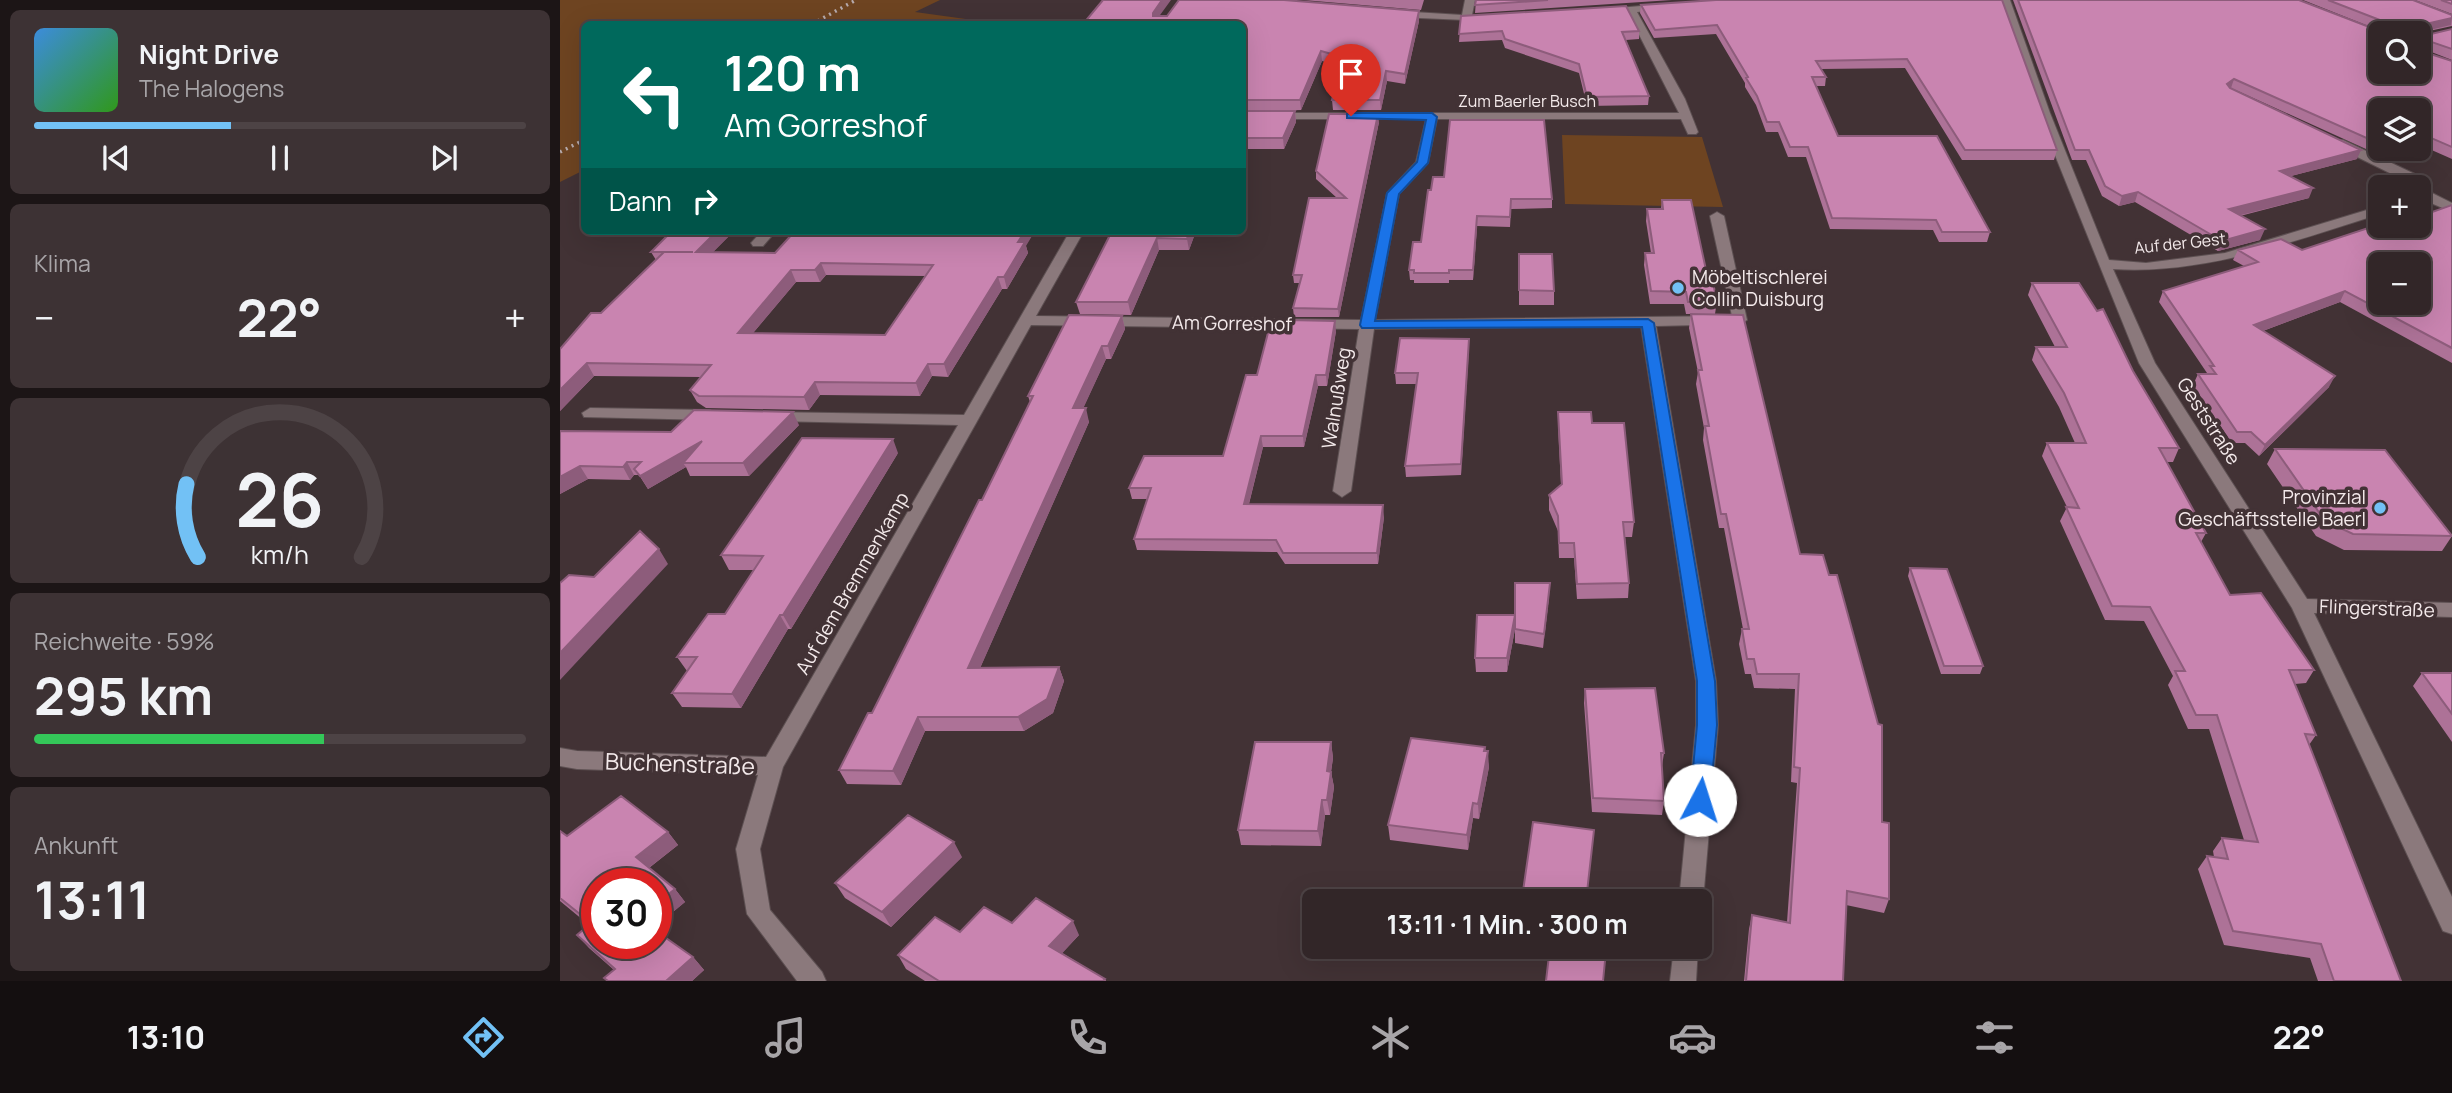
<!DOCTYPE html>
<html lang="de">
<head>
<meta charset="utf-8">
<style>
	:root { --surface:#322628; --page:#3d3234; --text:#f1f3f6; --muted:#a8a5a8; --line:#4d4345; --accent:#72c1f5 }
	body { margin:0; font-family:Manrope,sans-serif; background:var(--page); color:var(--text); height:100vh; display:flex; flex-direction:column; font-size:26px; white-space:nowrap }
	* { box-sizing:border-box; margin:0 }
	p { font-size:23px; color:var(--muted) }
	.icon { flex:none; width:38px; height:38px; fill:none; stroke:currentColor; stroke-width:2; stroke-linecap:round; stroke-linejoin:round }
	.map { position:relative; flex:1; overflow:hidden }
	.panel { display:flex; flex-direction:column; gap:10px; padding:10px; background:#1c1516; width:560px }
	.panel>* { flex:none }
	.hud { position:absolute; left:21px; top:21px; width:665px; height:214px; border-radius:10px; box-shadow:0 7px 28px #0002,0 0 0 2px var(--line); background:#00695c; color:#fff; overflow:hidden }
	.buttons { position:absolute; left:1808px; top:21px; display:grid; gap:14px }
	.buttons a { display:grid; place-items:center; width:63px; height:63px; border-radius:10px; background:var(--surface); box-shadow:0 7px 28px #0002,0 0 0 2px var(--line); font-size:35px }
	.speed { position:absolute; left:21px; top:868px; display:flex; gap:14px; font-size:35px; font-weight:700; text-align:center }
	.speed>* { display:grid; place-content:center; width:91px; height:91px; border-radius:50%; background:var(--surface); box-shadow:0 7px 28px #0002,0 0 0 2px var(--line); line-height:1 }
	.speed .limit { border:10px solid #d22; background:#fff; color:#111 }
	.pin { position:absolute; display:grid; place-items:center; width:60px; height:60px; color:#fff; margin:-72px -30px; border-radius:50% 50% 50% 0; rotate:-45deg; box-shadow:0 0 7px #0007 }
	.pin .icon { rotate:45deg }
	.me { position:absolute; width:77px; margin:-38px; rotate:5deg; stroke-linejoin:round; filter:drop-shadow(0 0 5px #0008) }
	.turn { display:flex; align-items:center; gap:24px; height:147px; padding:0 28px; font-size:32px }
	.turn .icon { width:91px; height:91px; stroke-width:2.5 }
	.turn b { display:block; font-size:49px; line-height:60px }
	.then { display:flex; align-items:center; height:66px; padding:0 28px; background:#0003; gap:14px; font-size:26px }
	.big { font-size:52px; font-weight:700; line-height:1.1 }
	.panel .tile { flex:1; display:flex; flex-direction:column; justify-content:center; gap:10px; min-width:0; padding:0 24px; border-radius:10px; background:var(--page) }
	.panel .dial { align-items:center; gap:0 }
	.dial svg { height:182px; overflow:visible; fill:none; stroke:var(--line); stroke-width:7; stroke-linecap:round; text-anchor:middle }
	.dial text { fill:var(--text); stroke:none }
	.song { display:flex; align-items:center; gap:21px }
	.cover { width:84px; height:84px; border-radius:10px; background:linear-gradient(135deg,hsl(210 70% 55%),hsl(110 70% 35%)) }
	.played { height:7px; border-radius:4px; background:linear-gradient(90deg,var(--accent) 40%,var(--line) 40%) }
	.keys { display:flex; justify-content:space-around; direction:ltr }
	.heat { display:flex; justify-content:space-between; align-items:center; font-size:38px; direction:ltr }
	.charge { height:10px; border-radius:5px; background:linear-gradient(90deg,#34c759 59%,var(--line) 0) }
	.trip { position:absolute; left:742px; top:889px; width:410px; height:70px; border-radius:10px; background:var(--surface); box-shadow:0 7px 28px #0002,0 0 0 2px var(--line); font-weight:700; line-height:70px; text-align:center }
	.tabs { display:flex; height:112px; justify-content:space-around; align-items:center; background:#140f10; color:var(--muted) }
	.tabs .icon { width:49px; height:49px }
	.tabs .on { color:var(--accent) }
	.tabs b { font-size:32px; color:var(--text) }
	main { display:flex; flex:1; min-height:0 }
	.map>svg:first-child { display:block }
	.green { fill:#6e4421 }
	.lines { fill:none; stroke-linecap:round; stroke-linejoin:round }
	.minor-casing { stroke:#5d5052; stroke-width:2 }
	.minor { fill:#8b797c; fill-rule:evenodd }
	.rail { stroke:#b6aaac; stroke-width:3.5; stroke-dasharray:2 4.5; stroke-linecap:butt }
	.wall { fill:#ad7297; fill-rule:evenodd }
	.shaded-wall { fill:#8d5c7b }
	.building { fill:#c984b0; stroke:#8d5c7b; stroke-width:2; fill-rule:evenodd }
	.route { fill:#1a73e8; stroke:#114b97; stroke-width:2 }
	.poi-dot { fill:#72c1f5; stroke:#423235; stroke-width:2.5 }
	.labels { text-anchor:middle; dominant-baseline:central; stroke-width:7; stroke-linejoin:round; paint-order:stroke }
	.far-street-label { font-size:16px; fill:#f4eaeb; stroke:#423235 }
	.poi-label { font-size:19px; fill:#f4eaeb; stroke:#423235; text-anchor:start }
	.street-label { font-size:19px; fill:#f4eaeb; stroke:#423235 }
	.near-street-label { font-size:23px; fill:#f4eaeb; stroke:#423235 }
</style>
</head>
<body>
<main>
<section class="panel">
<div class="tile">
<div class="song"><i class="cover"></i><div><b>Night Drive</b><p>The Halogens</p></div></div>
<div class="played"></div>
<div class="keys"><svg class="icon" aria-label="previous" viewBox="0 0 24 24"><path d="M18 5L8 12l10 7zM5 5v14"/></svg><svg class="icon" aria-label="pause" viewBox="0 0 24 24"><path d="M8 5v14M16 5v14"/></svg><svg class="icon" aria-label="next" viewBox="0 0 24 24"><path d="M6 5l10 7-10 7zM19 5v14"/></svg></div>
</div>
<div class="tile"><p>Klima</p>
<div class="heat"><a>−</a><b class="big">22°</b><a>+</a></div>
</div>
<div class="tile dial"><svg viewBox="0 0 100 80">
<path d="M14 69A42 42 0 1 1 86 69"/>
<path d="M14 69A42 42 0 0 1 9 37" stroke="#72c1f5"/>
<text x="50" y="56" font-size="32" font-weight="700">26</text>
<text x="50" y="72" font-size="11">km/h</text>
</svg></div>
<div class="tile"><p>Reichweite · 59%</p><b class="big">295 km</b><div class="charge"></div></div>
<div class="tile"><p>Ankunft</p><b class="big">13:11</b></div>
</section>
<div class="map">
<svg width="1892" height="981" viewBox="0 0 1892 981">
	<rect width="100%" height="100%" fill="#423235"/>
	<path class="green" d="M0,0H380L355,12L442,24H24V170L0,182Z
		M1002,135L1142,137L1163,207L1005,204Z"/>
	<g class="lines">
		<defs>
			<path id="minor" d="M905,0H915L912,15L929,17V21L837,17L832,14L837,11L902,15Z
				M1440,0H1450L1490,113L1549,260L1586,263L1665,253L1820,206V214C1733,241 1646,275 1553,269L1595,363L1747,599L1892,603V617L1754,613L1892,897V934L1883,931L1732,608L1579,363L1478,113Z
				M1103,4L1106,5V9L1077,12L1125,99L1138,132L1136,134H1128L1121,119H877L868,163L839,194L815,320L1172,316L1150,216L1157,212L1164,216L1187,320L1180,324L1096,326L1156,681L1158,725L1143,901L1140,909L1139,901H1119L1136,725V681L1081,326L814,329L791,491L782,497L773,491L799,329L471,325L223,767L200,849L210,910L262,972L266,981H237L187,914L176,849L198,775L17,769L0,766V748L17,751L206,757L398,425L213,421L207,420L205,416L207,412L404,415L510,231H524L476,316L801,320L827,193L856,162L866,119H682V113H1119L1068,13L1047,15L1042,12L1047,9Z
				M1775,140H1783L1859,176L1872,193L1892,203V212L1866,201L1858,203V187L1775,146Z
				M202,231H216L203,246H193L191,243Z
				M30,408L150,410L158,415L150,420L24,417L22,413Z
				M1114,947H1138L1136,981H1110Z"/>
		</defs>
		<use href="#minor" class="minor-casing"/>
		<use href="#minor" class="minor"/>
		<path class="rail" d="M252,24L296,0
			M0,152L24,140"/>
	</g>
	<path class="wall" d="M743,0H864L861,10Z
		M916,0H1112L915,13Z
		M1442,0L1497,150L1494,160H1402L1345,68L1261,69L1266,77L1265,86H1256L1278,136L1430,232L1427,242H1379L1373,230L1270,229L1246,157H1228L1218,132H1206L1196,105L1185,87V83L1156,34L1094,38L1080,13L1081,5Z
		M1453,0H1739L1821,32V31L1743,0H1853L1892,15V26L1860,33L1863,36L1892,29V60L1861,48V51L1892,61V159L1858,144V110H1820V149H1836L1817,154L1671,88L1797,159L1731,176L1749,198L1680,216L1700,240L1658,251L1575,202L1559,206L1542,196L1526,160H1512Z
		M1855,0H1892V14Z
		M859,11V21L845,84L827,81L821,110H773L772,100L780,67L762,61L741,110L699,111H735L736,122L724,149H682V24L599,16Z
		M901,16L1079,31V39L1066,40L1089,96L1088,105L1027,106L1019,73L945,48L942,40L899,42Z
		M819,122L779,317H734L733,308L740,283H734L733,275L777,198L756,179V171Z
		M868,190L992,199V208L951,209L950,227L917,226L913,280H889V283H854V280H850L849,270L861,242Z
		M1102,200L1146,270L1157,301L1155,314H1126L1124,304H1090L1084,265L1085,253H1091L1086,221L1087,209H1101Z
		M1892,205V363L1780,302L1703,331L1769,387L1699,456L1685,443H1672L1633,385L1638,374H1646L1647,373L1599,302L1603,291L1684,266L1673,260L1678,250H1742L1816,232Z
		M108,231H174L153,252L215,253L466,246L468,253L447,289H442L388,377L372,376L360,396L260,395L249,410L146,408L137,402L130,390L141,377L34,376L0,411V349L41,313L96,260L91,252L109,234ZM266,275L365,276L325,335L193,333L236,282H260Z
		M552,231H636L629,250H599L571,315L520,314L516,302Z
		M959,254L994,291V305H959Z
		M1472,283L1573,371L1619,448L1613,462H1606L1646,533L1641,542L1670,595L1754,670L1746,683L1735,684L1756,735L1749,745L1841,981H1758L1750,958L1664,945L1638,869L1647,856L1654,857L1653,851L1662,838L1684,840L1649,729H1628L1608,685L1613,676L1584,621L1545,620L1500,521L1507,507L1482,456L1487,443H1515L1499,407L1472,360L1476,347H1495L1468,295Z
		M1131,314L1240,554L1322,822L1329,899L1324,913L1286,905L1283,981H1184L1189,929L1192,915L1227,922L1237,783L1231,782L1235,689L1194,688L1191,674H1185L1179,644L1182,629H1183L1164,528H1159L1143,440L1144,428L1136,384L1138,372L1129,328Z
		M562,316L565,329L551,359H546L523,408L529,422L420,668L499,667L504,681L493,713L464,731H365L341,785L287,784L279,770L312,713L422,500L470,402L468,396Z
		M776,331L767,386H758L744,447H703L689,504L824,517L818,564H725L717,552L577,550L574,539L587,499H572L569,488L663,456L697,375Z
		M909,339L901,475L846,477L845,466L857,384H836L835,373Z
		M998,412L1032,423L1074,522L1072,537H1065L1069,583L1068,598L1017,599L1014,558H999L998,531L989,510V495L1001,485L998,426Z
		M239,425L189,476H130L126,467L88,489L79,475H74L70,480L28,479L0,494V431L111,432Z
		M1715,449L1892,536L1882,551L1784,550L1756,536L1707,464Z
		M338,453L231,629H228L181,708L122,707L112,693L127,671L117,657L165,614L194,570H169L161,555Z
		M1350,568L1423,666L1420,674H1381L1348,576Z
		M989,597L983,648L955,643V629L947,672H916L915,658L955,615Z
		M1862,673H1892V742L1853,686Z
		M1025,689L1104,753L1102,766L1104,801L1102,815L1032,812L1024,703Z
		M771,742L773,758L771,772L774,787L770,815H765L761,846L681,845L678,830Z
		M925,747L929,767L919,819L913,818L908,850L830,840L828,825Z
		M0,831L7,836L108,832L118,845L89,868L115,889L125,902L96,926V884L37,943L133,957L144,970L132,981H47L44,978L54,970L29,948L17,935L29,925L0,901Z
		M402,857L331,927L285,898L275,883Z
		M962,898L1026,901H961Z
		M452,923L519,935L502,953L545,979L546,981H365L346,969L338,955Z"/>
	<path class="shaded-wall" d="M602,0H611L595,22L593,13Z
		M859,11V21L845,84V74Z
		M1892,18L1891,25L1857,33L1861,25Z
		M761,51L762,61L741,110L740,100Z
		M826,71L827,81L821,110L820,100Z
		M1674,79L1671,88L1663,93L1667,84Z
		M735,111L736,122L724,149L723,138Z
		M818,114L819,122L779,317L778,309Z
		M1820,148V149H1836L1817,154Z
		M1801,150L1797,159L1715,180L1720,171Z
		M1753,188L1749,198L1665,219L1669,209Z
		M1578,192L1575,202L1559,206L1562,196Z
		M917,216V226L913,280V270Z
		M1705,229L1700,240L1658,251L1662,241Z
		M157,231H174L141,264L136,252Z
		M465,231H475L466,246L468,253L447,289L444,277L458,242Z
		M629,231H636L629,250L627,239Z
		M597,238L599,250L571,315L568,302Z
		M261,263L266,275L260,282L255,270Z
		M231,270L236,282L183,345L178,333Z
		M438,277L442,289L388,377L384,364Z
		M1785,291L1780,302L1689,336L1694,325Z
		M562,316L565,329L551,359L548,346Z
		M775,321L776,331L767,386L766,375Z
		M909,339V350L901,475V464Z
		M542,346L546,359L517,422L513,408Z
		M27,363L34,376L0,411V390Z
		M368,364L372,376L360,396L356,383Z
		M756,375L758,386L744,447L743,436Z
		M1775,376L1769,387L1699,456L1705,445Z
		M255,382L260,395L249,410L244,397Z
		M526,408L529,422L414,682L408,668Z
		M233,412L239,425L189,476L183,463Z
		M701,436L703,447L686,515L684,504Z
		M333,439L338,453L231,629L223,615Z
		M142,441L123,463L126,467L88,489L80,476Z
		M67,462L74,475L70,480L63,467Z
		M20,466L28,479L0,494V477Z
		M823,505L824,517L818,564L817,553Z
		M99,549L108,564L0,680V653Z
		M990,583L989,597L983,648L984,634Z
		M220,615L228,629L181,708L172,694Z
		M955,615V629L947,672V658Z
		M499,667L504,681L493,713L464,731L458,717Z
		M358,717L365,731L341,785L333,771Z
		M771,742L773,758L771,772L774,787L770,815L767,800V771Z
		M928,751L929,767L919,819L918,804Z
		M762,800L765,815L761,846L758,831Z
		M913,803V818L908,850L907,835Z
		M108,832L118,845L86,870L76,857Z
		M394,842L402,857L331,927L322,912Z
		M115,889L125,902L96,926V904Z
		M513,921L519,935L496,960L489,946Z
		M133,957L144,970L132,981H106Z"/>
	<path class="building" d="M543,0H602L593,13V16H607L619,0H724L859,11L845,74L826,71L820,100H772L782,57L761,51L740,100H682V24H523Z
		M916,0H988L915,5Z
		M1156,0H1442L1497,150H1405L1347,59L1256,61L1266,77H1252L1278,136H1377L1430,232H1382L1376,220L1272,218L1248,147H1230L1219,122H1207L1197,96L1186,78L1188,77L1157,25L1095,30L1081,5Z
		M1458,0H1739L1825,33H1820V72H1858V33H1825V22L1768,0H1853L1892,15V18L1861,25L1860,33L1863,36L1892,29V49L1863,39L1860,41L1861,51L1892,61V147L1862,134L1858,135V110H1820V144L1674,79L1667,84L1670,88L1801,150L1720,171L1753,188L1669,209L1705,229L1662,241L1578,192L1562,196L1545,186L1529,150H1515Z
		M1881,0H1892V4Z
		M1066,6L1079,31L1062,32L1089,96L1027,97L1019,64L945,39L942,31L899,34L901,16Z
		M682,111H735L723,138H682Z
		M769,114H818L778,309L733,308L742,275H733L749,198H786L756,171Z
		M890,120H984L992,199H951L950,217L917,216L913,270H889V273H854V270H849L853,242H861L868,190H871L873,177H884Z
		M1102,200H1131L1146,270H1150L1157,301L1128,302L1126,292L1091,291L1085,253H1094L1087,209H1103Z
		M1892,205V348L1785,291L1694,325L1775,376L1705,445L1691,432H1677L1638,374H1656L1650,366H1654L1603,291L1698,262L1678,250L1721,239L1742,250L1808,228L1816,232L1835,226H1858V217ZM1820,264H1858V303H1820Z
		M108,231H157L136,252L215,253L235,231H465L458,242H465L444,277H438L384,364H368L356,383L255,382L244,397L139,396L130,390L151,365L27,363L0,390V349L31,313H41L104,252H133H91L112,231ZM261,263L373,265L325,335L178,333L231,270H255Z
		M552,231H629L627,239L597,238L568,302H516Z
		M959,254H992L994,291L959,290Z
		M1472,283H1519L1537,311L1543,309L1573,371L1619,448H1599L1646,533H1636L1670,595L1701,593L1754,670H1729L1756,735L1745,734L1841,981H1774L1761,944L1673,931L1647,856L1668,859L1662,838L1698,842L1657,715H1636L1615,671H1625L1590,607L1552,606L1506,507L1519,508L1487,443H1526L1504,393L1476,347H1507Z
		M1131,314L1183,315L1240,554L1263,555L1269,575H1277L1318,724L1322,725V822L1329,823V899L1287,891L1283,981H1186L1192,915L1230,923L1240,768L1234,767L1239,674H1197L1194,659H1187L1182,629H1189L1166,514H1161L1145,426H1149L1138,370H1142Z
		M509,315L562,316L548,346H542L513,408H526L408,668L499,667L487,699L458,717H358L333,771L279,770L308,713H312L419,500H422L473,396H468Z
		M728,320L775,321L766,375H756L743,436H701L684,504L823,505L817,553H723L716,540L574,539L591,488H569L584,456H663L686,375H697L709,329H726Z
		M840,338L909,339L901,464L845,466L858,373H835Z
		M134,410L233,412L183,463H123L142,441L80,476L74,469L81,462H67L63,467L20,466L0,477V431L111,432Z
		M998,412H1031L1032,423H1064L1074,522H1063L1069,583L1017,584L1014,543H999L998,516L989,495L1002,484Z
		M242,438L333,439L223,615H220L172,694L112,693L137,657H117L148,614H165L203,556L161,555Z
		M1715,449L1825,450L1892,536L1793,534L1765,521Z
		M80,531L99,549L0,653V583L9,575L34,577Z
		M1350,568L1387,569L1423,666H1384Z
		M955,583H990L984,634L955,629V615L947,658H915L917,615H955Z
		M1862,673H1892V714Z
		M1095,688L1104,753H1101L1104,801L1033,798L1025,689Z
		M851,738L925,747L924,751H928L918,804L913,803L907,835L828,825Z
		M695,742H771L767,771L771,772L767,800H762L758,831L678,830Z
		M61,796L108,832L76,857L115,889L96,904V884H37V943H96V931L133,957L106,981H48L44,978L55,969L17,935L31,923L0,898V831L7,836Z
		M348,815L394,842L322,912L275,883Z
		M973,822L1034,830L1026,901H990L962,898Z
		M476,898L513,921L489,946L545,979L543,981H379L338,955L375,917L400,932L424,907L452,923Z
		M990,947H1022L1021,948L1046,951L1043,981H986Z"/>
	<path class="route" d="M791,113H872L877,117L868,163L839,194L815,321L1088,319L1094,323L1155,681L1157,725L1150,800L1147,807L1140,809L1133,807L1130,800L1137,725V681L1082,327L802,328L800,325L827,193L857,162L866,120L787,118V114Z"/>
	<g class="poi-dot">
		<circle cx="1118" cy="288" r="7"/>
		<circle cx="1820" cy="508" r="7"/>
	</g>
	<g class="labels">
		<g class="far-street-label">
			<text x="967" y="101">Zum Baerler Busch</text>
			<text transform="translate(1620 243) rotate(-6)">Auf der Gest</text>
		</g>
		<g class="poi-label">
			<text x="1132" y="277">Möbeltischlerei<tspan x="1132" dy="22">Collin Duisburg</tspan></text>
			<text x="1806" y="497" text-anchor="end">Provinzial<tspan x="1806" dy="22">Geschäftsstelle Baerl</tspan></text>
		</g>
		<g class="street-label">
			<text transform="translate(672 323) rotate(1)">Am Gorreshof</text>
			<text transform="translate(776 398) rotate(-81)">Walnußweg</text>
			<text transform="translate(1649 421) rotate(57)">Geststraße</text>
			<text transform="translate(292 583) rotate(-60)">Auf dem Bremmenkamp</text>
			<text transform="translate(1817 608) rotate(2)">Flingerstraße</text>
		</g>
		<g class="near-street-label">
			<text transform="translate(120 763) rotate(2)">Buchenstraße</text>
		</g>
	</g>
</svg>
<div class="buttons">
<a><svg class="icon" aria-label="search" viewBox="0 0 24 24"><circle cx="10" cy="10" r="6"/><path d="M15 15l6 6"/></svg></a>
<a><svg class="icon" aria-label="layers" viewBox="0 0 24 24"><path d="M12 4l9 5-9 5-9-5zM3 14l9 5 9-5"/></svg></a>
<a>+</a>
<a>−</a>
</div>
<div class="speed"><div class="limit">30</div></div>
<div class="pin" style="left:791px;top:116px;background:#d93025"><svg class="icon" aria-label="arrive" viewBox="0 0 24 24"><path d="M6 21V4h12l-3 4 3 4H6"/></svg></div>
<svg class="me" style="left:1140px;top:800px" viewBox="-20 -20 40 40"><circle r="19" fill="#fff"/><path d="M0-13L10 11 0 6-10 11z" fill="#1a73e8"/></svg>
<div class="trip">13:11 · 1 Min. · 300 m</div>
<div class="hud">
<div class="turn"><svg class="icon" aria-label="left" viewBox="0 0 24 24"><path d="M17 20v-9H6M10 6l-5 5 5 5"/></svg><div><b>120 m</b>Am Gorreshof</div></div>
<div class="then">Dann<svg class="icon" aria-label="right" viewBox="0 0 24 24"><path d="M7 20v-9h11M14 6l5 5-5 5"/></svg></div>
</div>
</div>
</main>
<nav class="tabs">
<b>13:10</b>
<svg class="icon on" aria-label="directions" viewBox="0 0 24 24"><path d="M12 3l9 9-9 9-9-9zM9 14v-3h6M13 9l2 2-2 2"/></svg>
<svg class="icon" aria-label="music" viewBox="0 0 24 24"><path d="M9 18V5l10-2v13"/><circle cx="6" cy="18" r="3"/><circle cx="16" cy="16" r="3"/></svg>
<svg class="icon" aria-label="phone" viewBox="0 0 24 24"><path d="M5 4h4l2 5-3 2q2 4 5 5l2-3 5 2v4C11 20 4 13 5 4z"/></svg>
<svg class="icon" aria-label="climate" viewBox="0 0 24 24"><path d="M12 3v18M4 7l16 10M4 17L20 7"/></svg>
<svg class="icon" aria-label="car" viewBox="0 0 24 24"><path d="M5 17H2v-5l4-1 3-4h7l3 4 3 1v5h-3M9 17h6M6 11h13"/><circle cx="7" cy="17" r="2"/><circle cx="17" cy="17" r="2"/></svg>
<svg class="icon" aria-label="filters" viewBox="0 0 24 24"><path d="M4 7h16M4 17h16"/><circle cx="9" cy="7" r="2"/><circle cx="15" cy="17" r="2"/></svg>
<b>22°</b>
</nav>
</body>
</html>
